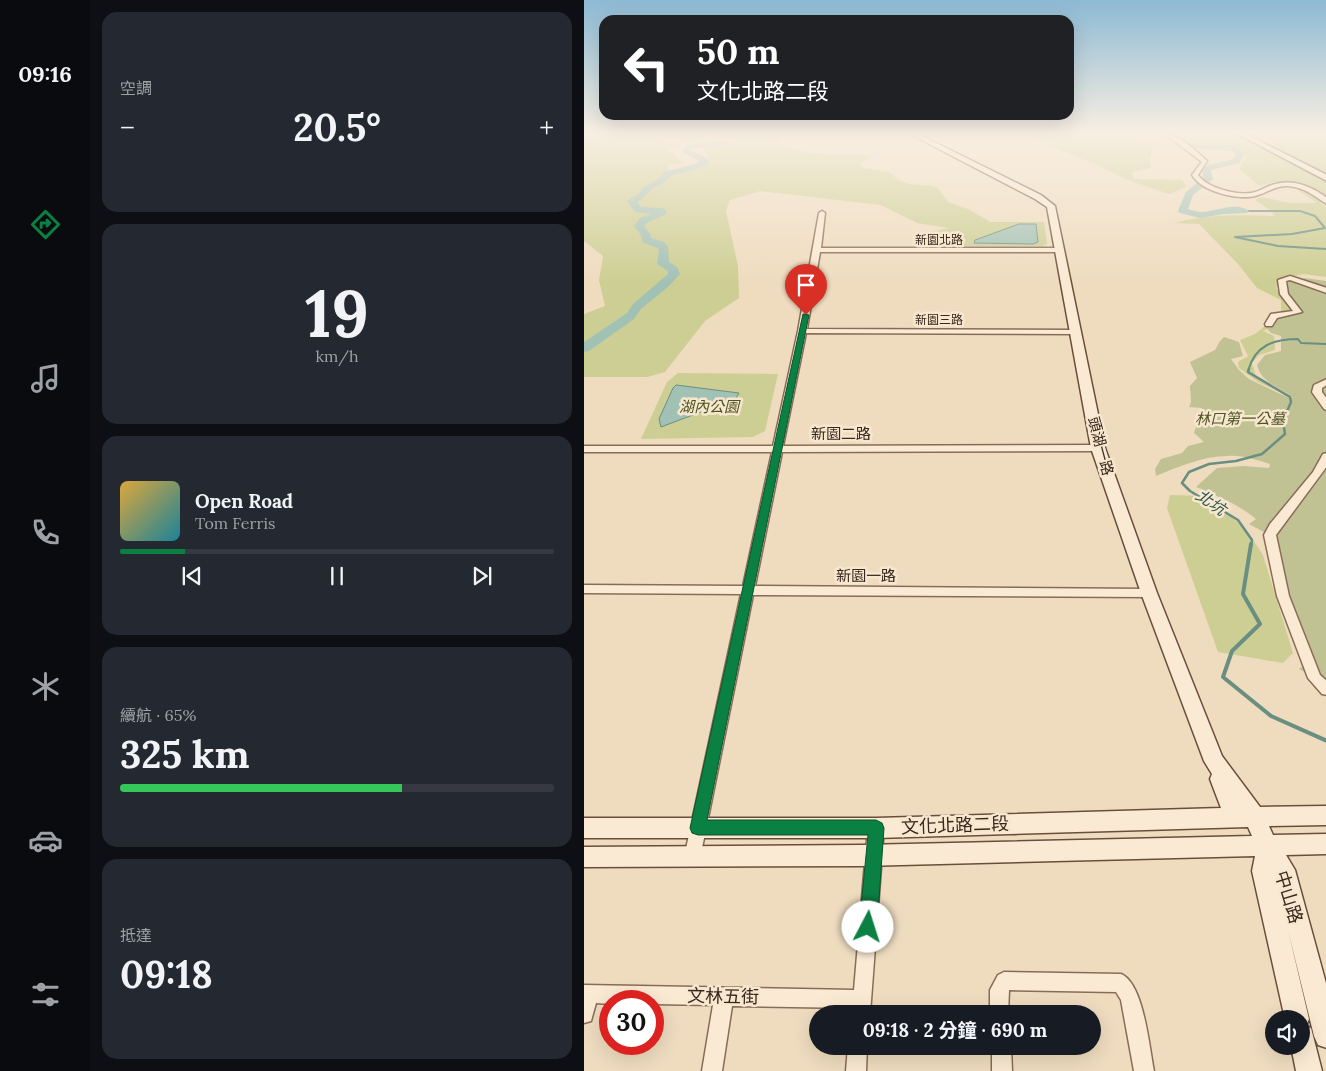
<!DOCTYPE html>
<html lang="zh-TW">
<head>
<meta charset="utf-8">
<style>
	:root { --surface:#171b24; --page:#242831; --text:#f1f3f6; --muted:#9ea1a6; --line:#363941; --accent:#0b8043 }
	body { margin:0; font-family:Lora,"Noto Sans TC",serif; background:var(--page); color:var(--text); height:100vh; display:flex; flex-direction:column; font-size:19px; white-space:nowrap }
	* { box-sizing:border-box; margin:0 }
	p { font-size:16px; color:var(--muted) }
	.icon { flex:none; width:28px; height:28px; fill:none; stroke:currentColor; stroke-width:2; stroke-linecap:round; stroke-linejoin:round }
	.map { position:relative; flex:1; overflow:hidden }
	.side { display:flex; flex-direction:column; gap:12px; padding:12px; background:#0d0f14; width:494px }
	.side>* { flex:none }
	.hud { position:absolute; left:15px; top:15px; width:475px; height:105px; border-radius:15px; box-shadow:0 5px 20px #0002; background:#202124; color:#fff; overflow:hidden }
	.controls { position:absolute; left:681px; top:1010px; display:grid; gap:10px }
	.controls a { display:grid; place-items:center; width:45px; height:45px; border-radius:50%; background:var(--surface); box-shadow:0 5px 20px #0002; font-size:25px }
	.speed { position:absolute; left:15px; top:990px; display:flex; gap:10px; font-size:25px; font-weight:700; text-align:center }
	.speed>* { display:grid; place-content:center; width:65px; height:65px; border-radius:50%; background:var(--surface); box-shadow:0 5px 20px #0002; line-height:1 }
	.speed .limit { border:8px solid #d22; background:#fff; color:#111 }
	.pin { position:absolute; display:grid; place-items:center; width:42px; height:42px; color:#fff; margin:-51px -21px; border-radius:50% 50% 50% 0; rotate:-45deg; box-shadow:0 0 5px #0007 }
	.pin .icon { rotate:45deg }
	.me { position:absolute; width:55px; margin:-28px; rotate:5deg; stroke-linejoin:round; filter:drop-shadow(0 0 4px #0008) }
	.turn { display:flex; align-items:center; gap:18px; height:105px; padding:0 15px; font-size:22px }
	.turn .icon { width:65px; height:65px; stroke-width:2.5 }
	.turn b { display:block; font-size:35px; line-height:42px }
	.big { font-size:38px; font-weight:700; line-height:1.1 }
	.side .card { flex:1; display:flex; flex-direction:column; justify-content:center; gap:8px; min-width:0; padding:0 18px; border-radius:15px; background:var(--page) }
	.side .dial { align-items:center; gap:0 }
	.dial b { font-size:65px; line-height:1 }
	.song { display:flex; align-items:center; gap:15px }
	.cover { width:60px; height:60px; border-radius:8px; background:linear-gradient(135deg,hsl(40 70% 55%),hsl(190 70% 35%)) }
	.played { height:5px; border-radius:2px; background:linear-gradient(90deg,var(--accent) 15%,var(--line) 15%) }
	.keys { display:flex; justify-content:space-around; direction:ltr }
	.heat { display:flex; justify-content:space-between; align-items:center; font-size:28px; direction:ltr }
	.charge { height:8px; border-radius:4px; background:linear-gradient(90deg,#34c759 65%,var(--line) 0) }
	.trip { position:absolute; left:225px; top:1005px; width:292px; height:50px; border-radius:25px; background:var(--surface); box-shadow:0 5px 20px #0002; font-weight:700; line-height:50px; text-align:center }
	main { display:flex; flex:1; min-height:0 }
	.tab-bar { display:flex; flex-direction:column; width:90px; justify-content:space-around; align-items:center; background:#090b0e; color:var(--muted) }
	.tab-bar .icon { width:35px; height:35px }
	.tab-bar .on { color:var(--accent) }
	.tab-bar b { font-size:22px; color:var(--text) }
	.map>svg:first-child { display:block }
	.green { fill:#cdce93 }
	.cemetery { fill:#c1c293 }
	.water { fill:#a2c1b5; stroke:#698f82 }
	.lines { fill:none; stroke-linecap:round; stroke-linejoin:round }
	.stream-far2 { stroke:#698f82; stroke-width:2 }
	.stream-far1 { stroke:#698f82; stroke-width:2.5 }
	.stream { stroke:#698f82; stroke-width:4 }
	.river { fill:#a2c1b5; fill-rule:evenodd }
	.street-casing { stroke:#896c57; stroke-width:3 }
	.secondary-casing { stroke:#6a4e3a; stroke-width:3 }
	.street { fill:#faead3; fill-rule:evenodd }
	.secondary { fill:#faead3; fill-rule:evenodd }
	.route { fill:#0b8043; stroke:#07532c }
	.labels { text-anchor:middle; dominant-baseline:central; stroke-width:5; stroke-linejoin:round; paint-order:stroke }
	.far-street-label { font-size:12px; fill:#38271c; stroke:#f7e7cf }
	.park-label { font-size:15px; font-style:italic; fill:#4d5522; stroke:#f7e7cf }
	.street-label { font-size:15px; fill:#38271c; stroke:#f7e7cf }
	.water-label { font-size:16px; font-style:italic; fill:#2a5851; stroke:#f7e7cf }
	.near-street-label { font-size:18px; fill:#38271c; stroke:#f7e7cf }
</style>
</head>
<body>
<main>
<nav class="tab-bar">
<b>09:16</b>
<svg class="icon on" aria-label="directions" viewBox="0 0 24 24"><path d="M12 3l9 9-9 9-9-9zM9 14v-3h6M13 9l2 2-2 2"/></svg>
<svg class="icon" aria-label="music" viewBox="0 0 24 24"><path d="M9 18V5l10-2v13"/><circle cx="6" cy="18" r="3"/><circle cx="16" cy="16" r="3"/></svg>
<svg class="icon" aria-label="phone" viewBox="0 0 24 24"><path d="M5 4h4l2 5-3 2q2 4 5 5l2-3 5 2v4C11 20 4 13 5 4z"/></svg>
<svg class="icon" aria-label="climate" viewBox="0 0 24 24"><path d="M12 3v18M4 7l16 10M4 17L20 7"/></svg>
<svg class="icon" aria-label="car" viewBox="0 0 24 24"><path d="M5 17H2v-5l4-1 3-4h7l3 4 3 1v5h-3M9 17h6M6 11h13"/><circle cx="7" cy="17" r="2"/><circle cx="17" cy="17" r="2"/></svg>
<svg class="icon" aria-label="filters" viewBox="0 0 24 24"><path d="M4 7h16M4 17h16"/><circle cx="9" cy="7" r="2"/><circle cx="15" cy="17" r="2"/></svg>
</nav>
<section class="side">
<div class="card"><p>空調</p>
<div class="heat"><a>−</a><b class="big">20.5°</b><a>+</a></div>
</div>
<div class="card dial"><b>19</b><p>km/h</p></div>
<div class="card">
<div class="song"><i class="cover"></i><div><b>Open Road</b><p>Tom Ferris</p></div></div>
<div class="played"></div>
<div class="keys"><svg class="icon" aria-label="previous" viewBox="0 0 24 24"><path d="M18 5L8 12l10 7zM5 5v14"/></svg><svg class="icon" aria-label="pause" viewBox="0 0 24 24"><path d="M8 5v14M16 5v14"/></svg><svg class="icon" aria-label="next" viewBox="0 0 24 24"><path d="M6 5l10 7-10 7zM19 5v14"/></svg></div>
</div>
<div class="card"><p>續航 · 65%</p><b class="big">325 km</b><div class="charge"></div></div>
<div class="card"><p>抵達</p><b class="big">09:18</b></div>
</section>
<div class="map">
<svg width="743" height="1071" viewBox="0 0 743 1071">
	<rect width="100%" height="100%" fill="#efdcbf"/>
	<path class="green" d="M0,133H60L84,143L109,136L123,140L83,148L99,163L84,165V171L118,166L125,157L117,146L149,143L150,138L135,133H195L196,145C226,157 259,154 291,155L276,163L279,168L306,172L314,180L325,184L349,186L354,188L364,202L384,209L405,221L404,222H460L463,244L458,246H346V232L365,228L333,223L297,205L176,191L146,200L142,211L154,266L155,298L121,321L81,372L63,377H0V314L21,306L15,280L19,256L0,241Z
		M434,133H540L569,147L566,160L567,168L548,172L550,179L598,180L602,187L585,194L544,180L511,164Z
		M587,133H647L669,142L740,180L742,182V198C719,186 702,176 676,186L655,169L662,158L659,150L644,146L606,143Z
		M664,133H708L742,137V175L696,150L686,140Z
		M712,189L721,192L737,201V204L742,206V277L719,274L698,279L692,288L706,308L716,315L679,331L690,336L691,350L675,355L668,363L672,376L700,394L674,382L655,368L654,362L664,356L656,340L671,334L697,313V300L673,288L654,264L615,224L591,223C623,214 658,215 691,216L686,210L671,200L677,197L706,203H733Z
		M94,373L194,374L181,431L169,437L57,439L83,382Z
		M586,495L622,496L662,529L679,555L709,653L699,663L634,652L583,508Z"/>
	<path class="cemetery" d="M721,278L742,281V683L715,669L728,660L702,589L694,546L689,537L665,524L672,519C654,504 633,496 612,487L633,468L659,466L685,468L686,464C672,460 658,455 644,456C619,456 594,467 572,476L571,469L577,459L598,453L604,446L620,442L610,433L618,408L605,407L607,402L606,386L613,378L606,362L631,350L636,341L640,337L655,342L659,356L647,359L655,370L665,379L705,398H709C695,386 678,384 673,365L681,355L697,351V336L687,333L682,327L691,317L714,309L702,296L697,284C705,279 712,281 721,278Z"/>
	<path class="water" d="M435,224H452L454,242L449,244L390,243L391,240Z
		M92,385L155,393L145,410L130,407L77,427L75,419L89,388Z"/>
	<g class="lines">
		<path class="stream-far2" d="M660,211H716L731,216L741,228L708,234L651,237L694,246L743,249
			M664,371C671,345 690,339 714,339L717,343L743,344"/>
		<path class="stream-far1" d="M665,369L664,372L706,397L707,402L699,421L701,434L678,454L652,461L625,464L605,472L598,483L606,491L654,520L668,540L667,546"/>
		<path class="stream" d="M667,544L659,594L676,624L648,651L639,677L687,716L743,741"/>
		<path class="river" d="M577,133C591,132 599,141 611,144C628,147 649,140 661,154L655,163L627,170L629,179L609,195L604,209C608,210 613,212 617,212C631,212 653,201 665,211L663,213L640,214L616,218L596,213L594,211L602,192L619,178V167L649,159L652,154L649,151L606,148Z
			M139,141H142V145L108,148L107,150L124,159V163L117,168L86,176C82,185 72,184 66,191C62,195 59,198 53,202L57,207L78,208L83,211L81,215L64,222L60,226L67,235V238L80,242L84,246L85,262L93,267L96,274L84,287L57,309L50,319L5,351L0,352V342L43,313L49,304L84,274V271L73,264L75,249L58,242L57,235L50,226L56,218L68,214L51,212L43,201L56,193L58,188L76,178L79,172L111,164L115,161L99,152L98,150L103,144Z"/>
		<defs>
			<path id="street" d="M575,133C592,133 611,149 623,161L614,175C623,188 651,195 667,193C675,192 681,187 688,185C707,178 728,186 743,198V204C730,196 720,187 704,186C692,185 683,193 671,196C653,200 618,192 608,175L618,162L589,140Z
				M238,211L241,213L237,248H476L479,250L476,252H236L223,329L492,330L496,332L492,334L222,333L199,446L514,445L519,448L514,451L198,452L171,586L565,589L569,590L571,593L569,596L565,597L169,595L116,858L114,863L108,866L102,863L100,858L157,594L0,593V585L159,586L188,452H0V446H189L214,331L235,213Z
				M706,276L743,288V293L706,280L702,281L704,294L718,312L693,318L688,326H682L681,324L687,314L709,311L696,294L694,280Z
				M743,379V385L738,388V392L743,399V410L740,409L728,392L730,385Z
				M743,453V466L738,473L692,535L705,596L736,675L743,681V695L738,694L724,678L693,596L680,535L686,524L729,472L739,454Z
				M292,821L298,823L300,828L286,1014H268V1008L148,1006L138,1071H118L129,1005L69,1004V1001H26V1004L12,1003L7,1021L0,1023V985L270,990L284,828L286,823Z
				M420,972L537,974C560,984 565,1047 570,1071H550L537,1000L532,992L425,990L424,1014H406V990L414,975Z
				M264,1046H283L282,1071H262Z
				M408,1046H427L428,1071H408Z"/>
			<path id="secondary" d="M324,133H332L457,195L471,206L521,448L573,593L638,756L676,807L743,806V825L685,826L689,835L743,834V854L702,855L711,870L743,987V1048L734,1045L730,1036L704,930L725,1019L722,1026L727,1028L738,1071H712L707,1046H718V1019H701L668,871L671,856L278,866L0,867V847L278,845L668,836L664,827L292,838H0V818H292L637,808L626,779L628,774L620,761L557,593L507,448L463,207L451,199Z
				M652,133H660L743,175V181Z"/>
		</defs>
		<use href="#street" class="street-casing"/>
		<use href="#secondary" class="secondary-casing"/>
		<use href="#street" class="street"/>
		<use href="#secondary" class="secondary"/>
	</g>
	<linearGradient id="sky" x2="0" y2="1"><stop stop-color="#8cb9d4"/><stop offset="0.47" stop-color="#f8efe2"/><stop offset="1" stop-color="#f8efe2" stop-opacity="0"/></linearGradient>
	<rect width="743" height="283" fill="url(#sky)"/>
	<path class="route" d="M219,314L225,315L123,820H292L298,823L300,828L293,927L290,933L284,936L278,933L275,927L284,835H114L108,833L106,828Z"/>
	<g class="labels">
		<g class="far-street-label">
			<text x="355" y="239">新園北路</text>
			<text x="355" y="319">新園三路</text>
		</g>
		<g class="park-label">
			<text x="125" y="406">湖內公園</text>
			<text x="656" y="418">林口第一公墓</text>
		</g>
		<g class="street-label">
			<text x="257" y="433">新園二路</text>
			<text transform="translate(517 446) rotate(75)">頭湖一路</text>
			<text x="282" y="575">新園一路</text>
		</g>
		<g class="water-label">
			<text transform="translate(627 502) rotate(34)">北坑</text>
		</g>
		<g class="near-street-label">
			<text transform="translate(371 825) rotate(-2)">文化北路二段</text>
			<text transform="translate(705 897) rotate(73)">中山路</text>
			<text transform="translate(139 996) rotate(1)">文林五街</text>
		</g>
	</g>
</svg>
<div class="controls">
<a><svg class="icon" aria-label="sound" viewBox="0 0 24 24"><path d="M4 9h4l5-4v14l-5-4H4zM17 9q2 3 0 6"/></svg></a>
</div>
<div class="speed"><div class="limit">30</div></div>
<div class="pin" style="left:222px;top:315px;background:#d93025"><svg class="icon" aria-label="arrive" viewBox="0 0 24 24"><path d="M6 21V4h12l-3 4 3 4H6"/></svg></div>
<svg class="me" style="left:284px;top:927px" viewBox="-20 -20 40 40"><circle r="19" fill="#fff"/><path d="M0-13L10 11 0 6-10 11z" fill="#0b8043"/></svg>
<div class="trip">09:18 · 2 分鐘 · 690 m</div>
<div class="hud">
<div class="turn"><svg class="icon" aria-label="left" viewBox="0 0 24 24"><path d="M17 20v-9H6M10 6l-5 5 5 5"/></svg><div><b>50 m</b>文化北路二段</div></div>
</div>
</div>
</main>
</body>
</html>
